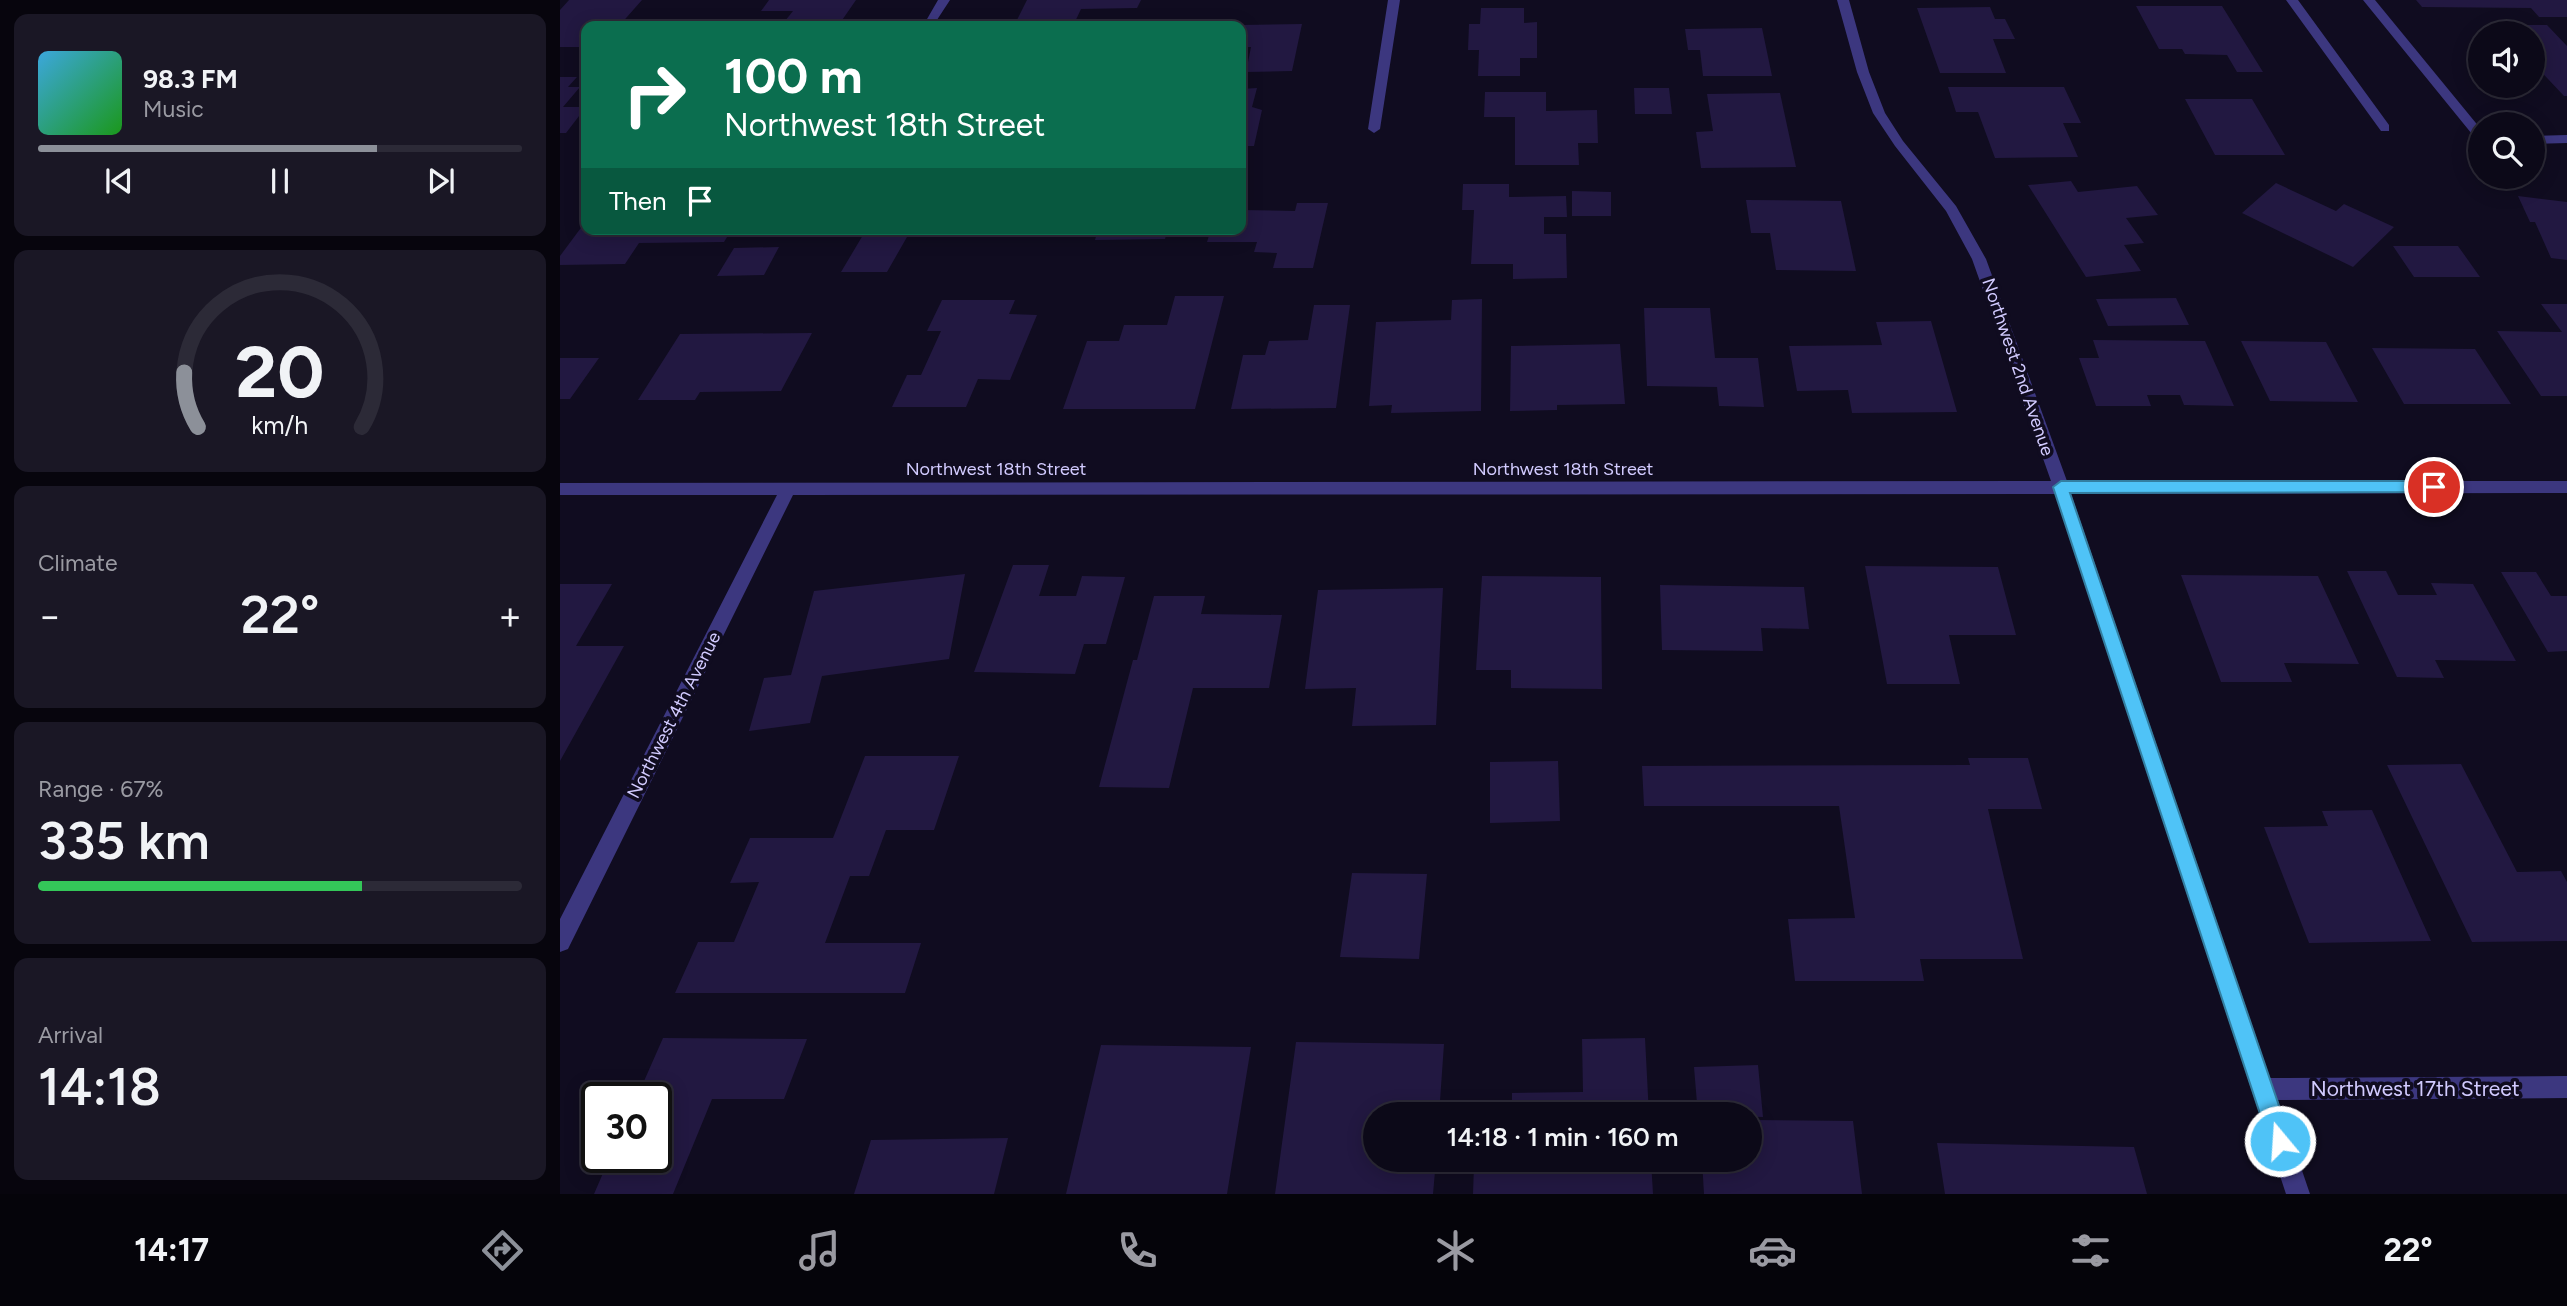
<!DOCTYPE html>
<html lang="en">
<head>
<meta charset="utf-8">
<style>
	:root { --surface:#0c0918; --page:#1a1725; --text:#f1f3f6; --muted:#9a9aa2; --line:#2c2a37; --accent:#8c9099 }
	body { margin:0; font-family:Figtree,sans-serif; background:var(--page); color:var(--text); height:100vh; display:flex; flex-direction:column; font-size:26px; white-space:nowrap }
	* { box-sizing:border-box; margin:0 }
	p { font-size:23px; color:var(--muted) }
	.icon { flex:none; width:38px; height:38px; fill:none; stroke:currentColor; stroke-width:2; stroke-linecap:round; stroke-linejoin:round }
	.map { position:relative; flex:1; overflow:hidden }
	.drawer { display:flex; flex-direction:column; gap:14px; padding:14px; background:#07050d; width:560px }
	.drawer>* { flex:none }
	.top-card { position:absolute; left:21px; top:21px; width:665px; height:214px; border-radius:14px; box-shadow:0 4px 18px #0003,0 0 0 2px var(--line); background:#0b6e4f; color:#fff; overflow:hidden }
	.controls { position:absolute; left:1908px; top:21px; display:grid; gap:14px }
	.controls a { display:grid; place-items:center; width:77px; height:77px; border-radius:50%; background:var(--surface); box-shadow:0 4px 18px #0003,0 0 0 2px var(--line); font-size:35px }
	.speed { position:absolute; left:21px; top:1082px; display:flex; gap:14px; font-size:35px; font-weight:700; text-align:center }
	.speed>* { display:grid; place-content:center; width:91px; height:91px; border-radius:50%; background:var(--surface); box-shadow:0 4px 18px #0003,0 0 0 2px var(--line); line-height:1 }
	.speed .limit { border:4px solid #111; border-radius:10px; background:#fff; color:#111 }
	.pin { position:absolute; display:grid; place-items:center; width:60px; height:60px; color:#fff; margin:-30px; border:4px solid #fff; border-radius:50%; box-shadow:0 2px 7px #0007 }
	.me { position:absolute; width:77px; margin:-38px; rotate:342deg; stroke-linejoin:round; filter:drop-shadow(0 0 5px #0008) }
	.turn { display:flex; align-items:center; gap:24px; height:147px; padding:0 28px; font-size:32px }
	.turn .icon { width:91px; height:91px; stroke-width:2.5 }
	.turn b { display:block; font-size:49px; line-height:60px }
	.then { display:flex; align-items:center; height:66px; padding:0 28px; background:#0003; gap:14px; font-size:26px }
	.big { font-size:52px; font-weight:600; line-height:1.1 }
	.drawer .tile { flex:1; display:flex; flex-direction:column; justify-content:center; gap:10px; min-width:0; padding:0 24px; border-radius:14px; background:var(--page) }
	.drawer .dial { align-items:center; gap:0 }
	.dial svg { height:182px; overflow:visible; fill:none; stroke:var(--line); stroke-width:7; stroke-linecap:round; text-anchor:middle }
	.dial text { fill:var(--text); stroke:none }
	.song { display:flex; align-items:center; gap:21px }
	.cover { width:84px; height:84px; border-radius:10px; background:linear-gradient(135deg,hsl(200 70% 55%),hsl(120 70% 35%)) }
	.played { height:7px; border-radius:4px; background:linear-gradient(90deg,var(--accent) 70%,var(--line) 70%) }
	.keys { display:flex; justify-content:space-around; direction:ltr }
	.heat { display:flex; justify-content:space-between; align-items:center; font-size:38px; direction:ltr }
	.charge { height:10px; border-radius:5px; background:linear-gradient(90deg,#34c759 67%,var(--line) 0) }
	.trip { position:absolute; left:803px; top:1102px; width:399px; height:70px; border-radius:35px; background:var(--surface); box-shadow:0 4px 18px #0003,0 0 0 2px var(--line); font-weight:600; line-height:70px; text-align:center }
	.dock { display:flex; height:112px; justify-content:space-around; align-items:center; background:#05040a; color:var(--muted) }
	.dock .icon { width:49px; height:49px }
	.dock .active { color:var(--accent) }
	.dock b { font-size:32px; color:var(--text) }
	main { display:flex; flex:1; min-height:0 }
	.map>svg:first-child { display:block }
	.building { fill:#221841 }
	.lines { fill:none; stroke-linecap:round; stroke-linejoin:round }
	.minor { fill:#3c377f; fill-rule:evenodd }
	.route { fill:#4fc3f7; stroke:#337fa1; stroke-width:2 }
	.labels { text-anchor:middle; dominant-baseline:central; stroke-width:7; stroke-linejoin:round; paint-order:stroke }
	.street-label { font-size:18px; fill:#d2cbff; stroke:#100c20 }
	.near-street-label { font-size:21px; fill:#d2cbff; stroke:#100c20 }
</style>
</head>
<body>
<main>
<section class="drawer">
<div class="tile">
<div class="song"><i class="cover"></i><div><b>98.3 FM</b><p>Music</p></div></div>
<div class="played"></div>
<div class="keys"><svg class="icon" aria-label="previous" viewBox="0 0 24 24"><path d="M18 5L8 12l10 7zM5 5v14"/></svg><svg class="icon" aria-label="pause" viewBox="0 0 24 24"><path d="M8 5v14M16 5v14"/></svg><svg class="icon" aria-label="next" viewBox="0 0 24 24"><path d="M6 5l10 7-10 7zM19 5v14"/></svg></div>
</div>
<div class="tile dial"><svg viewBox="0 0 100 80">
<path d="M14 69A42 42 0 1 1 86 69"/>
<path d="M14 69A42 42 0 0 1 8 45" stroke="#8c9099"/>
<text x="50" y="56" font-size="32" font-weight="700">20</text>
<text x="50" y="72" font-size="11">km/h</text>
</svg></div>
<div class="tile"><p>Climate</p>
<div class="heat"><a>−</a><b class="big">22°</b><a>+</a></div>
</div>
<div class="tile"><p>Range · 67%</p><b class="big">335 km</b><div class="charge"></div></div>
<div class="tile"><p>Arrival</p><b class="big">14:18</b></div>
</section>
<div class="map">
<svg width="2007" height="1194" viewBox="0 0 2007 1194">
	<rect width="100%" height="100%" fill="#100c20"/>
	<path class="building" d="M9,0H82L59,26H26V47H0V10Z
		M209,0H296L278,26H221L233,11H201Z
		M467,0H581L577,8L521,9L513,26H454Z
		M1856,0H2007V17H1979L1971,8L1862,7Z
		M1576,6H1662L1703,72H1677L1667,55L1625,54L1622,49H1599Z
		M1430,7L1435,19H1445L1455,39H1433L1446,73H1380L1357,8Z
		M921,8H964V23L977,22V58H960V76H918L919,50H908L909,24H920Z
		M742,24L732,71L686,72L691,47H681V25Z
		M1939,25H1987L2007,46V96H2004L1972,62V33H1946Z
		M1202,28L1212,76H1143L1140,50H1128L1125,29Z
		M0,77H17L8,87H20L3,107H26L6,133H0Z
		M1388,87H1504L1521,123H1503L1518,157L1435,158L1418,112H1396Z
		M697,88L692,107L702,110L694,146H681V89Z
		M1074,88H1109L1112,114H1075Z
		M925,92H986V111L1037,110L1038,143H1018L1019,165H955V117H924Z
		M1220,93L1236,167L1141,168L1136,132L1153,131L1147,94Z
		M1625,99H1692L1725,155H1655Z
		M1511,181L1518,192L1577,186L1598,215L1566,218L1584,243L1564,245L1581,271L1526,277L1468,185Z
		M1716,183L1776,211L1784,204L1834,227L1793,267L1682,213Z
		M903,184H949V197L1006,196L1007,217H984V234H1006L1007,278L953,279V264H911L914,210H902Z
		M1012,191L1051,192V216H1012Z
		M1958,196L2007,202V260L1991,258L1975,222H1970Z
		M1186,200L1281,201L1296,271L1216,270L1210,233H1191Z
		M737,203H768L753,268H713L717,253L694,252L697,242H647L651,229H681V210L735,211Z
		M26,221V229H172L164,242L79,243L65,264L0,265V256Z
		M284,229H432L428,237H347L327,272H281L303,235H281Z
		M538,229H608L605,239L535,240Z
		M1833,246H1898L1920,277H1854Z
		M219,247L204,275L157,276L174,248Z
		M615,296H664L635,409H503L527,341H559L564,325H607Z
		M1616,298L1629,325L1548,326L1536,299Z
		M922,299L921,411L831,413L832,405L809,406L816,322L891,320L892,300Z
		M382,300H455L449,314L477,315L450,380L418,379L406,407H332L347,375H361L381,331H367Z
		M1981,304H2007V396H1981L1937,331L2002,332Z
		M754,305H790L776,408L671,409L683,355H705L709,341L748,340Z
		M1084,308H1150L1155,358H1198L1204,407L1159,406L1157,387L1087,386Z
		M1371,321L1397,412L1292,413L1288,390L1237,391L1229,346L1322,345L1316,322Z
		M252,333L221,391L140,392L135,400H78L120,334Z
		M1533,340L1645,341L1674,406L1624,405L1620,395H1587L1591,406H1536L1519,358H1539Z
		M1681,341L1766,342L1798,402L1710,401Z
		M1060,344L1065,404L997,405V410L950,411L951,346Z
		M1812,348L1915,349L1951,404H1844Z
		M0,358H39L10,399H0Z
		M453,565H489L479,596H516L522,576L565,577L546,644H524L515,674L414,672Z
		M1305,566L1438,567L1456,635H1389L1400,684H1327Z
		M1787,571H1826L1838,595H1877L1871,583L1913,584L1956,661L1875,660L1884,678L1837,677Z
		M1941,572H1976L1991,596H2007V651L1988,652Z
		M405,574L389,659L262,676L250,723L189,731L204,678L231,675L254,591Z
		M1621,575L1758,576L1799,664L1724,663L1732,682H1661Z
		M922,576L1041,577L1042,689L951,688V670H916Z
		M0,584H52L16,646H64L0,761Z
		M1100,585L1244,587L1249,629L1201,628L1203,651L1102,650Z
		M883,588L876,725L792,726L796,688L745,689L758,590Z
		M594,596H645L641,614L722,615L709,688H633L609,788L539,787L573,660H577Z
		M305,756H399L374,830H326L309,876H290L265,943H361L345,993H115L138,942H174L199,882L170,883L190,838H273Z
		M1408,758H1468L1482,809H1428L1463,959H1360L1364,981H1235L1228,919L1295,918L1279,806H1084L1082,766L1410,765Z
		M998,761L1000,821L930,823V762Z
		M1901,764L1957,872L2001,871L2007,882V941L1912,942L1827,765Z
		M1812,810L1871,941L1749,943L1704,827L1768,826L1762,811Z
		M792,873L867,874L859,959L780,957Z
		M103,1038L247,1039L224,1099H152L113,1194H34L50,1157H96V1097H77Z
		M1085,1038L1089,1115H952V1093L1023,1092L1022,1039Z
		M736,1042L884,1044L879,1115H816V1160H876L873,1194H715Z
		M541,1045L691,1047L667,1194H506Z
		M1198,1065L1203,1117L1138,1115L1134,1067Z
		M1190,1120L1293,1121L1302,1194H1144L1142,1160H1190Z
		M448,1138L434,1194H294L311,1140Z
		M1377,1143L1574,1147L1587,1194H1385Z
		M952,1160H1091L1093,1194H913L914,1165H952Z"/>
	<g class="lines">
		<path class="minor" d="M378,0H390L373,26H363Z
			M828,0H840L820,129L814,133L808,129Z
			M1277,0H1289L1309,72L1325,113L1343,141L1396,206L1426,259L1507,481H2007V493L1511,494L1710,1078L2007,1076V1098L1718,1100L1750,1194H1726L1495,494L233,495L8,949L0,952V919L217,495H0V483L1491,481L1412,259L1386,211L1335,146L1313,113L1297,72Z
			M1726,0H1738L1829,125V131H1821Z
			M1803,0H1815L1920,128V140L1916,139Z
			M2007,135V143L1972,144V136Z"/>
	</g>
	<path class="route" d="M1501,481H1874L1881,487L1874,492L1510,493L1731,1141L1728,1149L1720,1152L1713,1149L1709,1141L1493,487Z"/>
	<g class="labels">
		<g class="street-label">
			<text transform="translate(1458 367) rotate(71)">Northwest 2nd Avenue</text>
			<text x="436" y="469">Northwest 18th Street</text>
			<text x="1003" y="469">Northwest 18th Street</text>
			<text transform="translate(114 715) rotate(-63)">Northwest 4th Avenue</text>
		</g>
		<g class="near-street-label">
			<text x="1855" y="1088">Northwest 17th Street</text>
		</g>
	</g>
</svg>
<div class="controls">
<a><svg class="icon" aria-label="sound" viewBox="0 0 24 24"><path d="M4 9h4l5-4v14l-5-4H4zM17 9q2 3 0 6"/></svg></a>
<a><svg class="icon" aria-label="search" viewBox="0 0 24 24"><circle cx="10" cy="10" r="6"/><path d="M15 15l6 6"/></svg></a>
</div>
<div class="speed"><div class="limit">30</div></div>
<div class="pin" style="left:1874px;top:487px;background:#d93025"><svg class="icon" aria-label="arrive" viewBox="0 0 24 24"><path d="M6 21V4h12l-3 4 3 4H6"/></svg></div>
<svg class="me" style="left:1720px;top:1141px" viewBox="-20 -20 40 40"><circle r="17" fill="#4fc3f7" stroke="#fff" stroke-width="3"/><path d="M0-11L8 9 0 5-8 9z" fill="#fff"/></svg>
<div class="trip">14:18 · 1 min · 160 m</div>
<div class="top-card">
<div class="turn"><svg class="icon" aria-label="right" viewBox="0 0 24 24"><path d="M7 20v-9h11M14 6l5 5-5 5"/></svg><div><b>100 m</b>Northwest 18th Street</div></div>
<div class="then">Then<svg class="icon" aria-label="arrive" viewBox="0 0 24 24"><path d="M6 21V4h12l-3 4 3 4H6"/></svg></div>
</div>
</div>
</main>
<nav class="dock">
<b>14:17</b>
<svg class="icon active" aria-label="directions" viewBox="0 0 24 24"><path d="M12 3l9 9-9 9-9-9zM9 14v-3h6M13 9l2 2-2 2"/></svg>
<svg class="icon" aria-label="music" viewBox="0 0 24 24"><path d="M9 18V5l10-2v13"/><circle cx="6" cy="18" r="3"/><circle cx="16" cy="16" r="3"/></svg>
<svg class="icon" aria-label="phone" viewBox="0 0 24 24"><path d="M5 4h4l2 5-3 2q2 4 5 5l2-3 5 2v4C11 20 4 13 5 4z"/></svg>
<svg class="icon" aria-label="climate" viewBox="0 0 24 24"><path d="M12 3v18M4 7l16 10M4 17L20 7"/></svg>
<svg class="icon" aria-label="car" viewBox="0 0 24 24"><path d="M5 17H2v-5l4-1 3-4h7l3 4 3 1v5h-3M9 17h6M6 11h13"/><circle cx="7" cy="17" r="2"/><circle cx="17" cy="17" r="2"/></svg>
<svg class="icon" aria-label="filters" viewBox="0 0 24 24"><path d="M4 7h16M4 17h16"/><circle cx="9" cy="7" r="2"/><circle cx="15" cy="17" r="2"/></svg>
<b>22°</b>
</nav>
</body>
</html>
